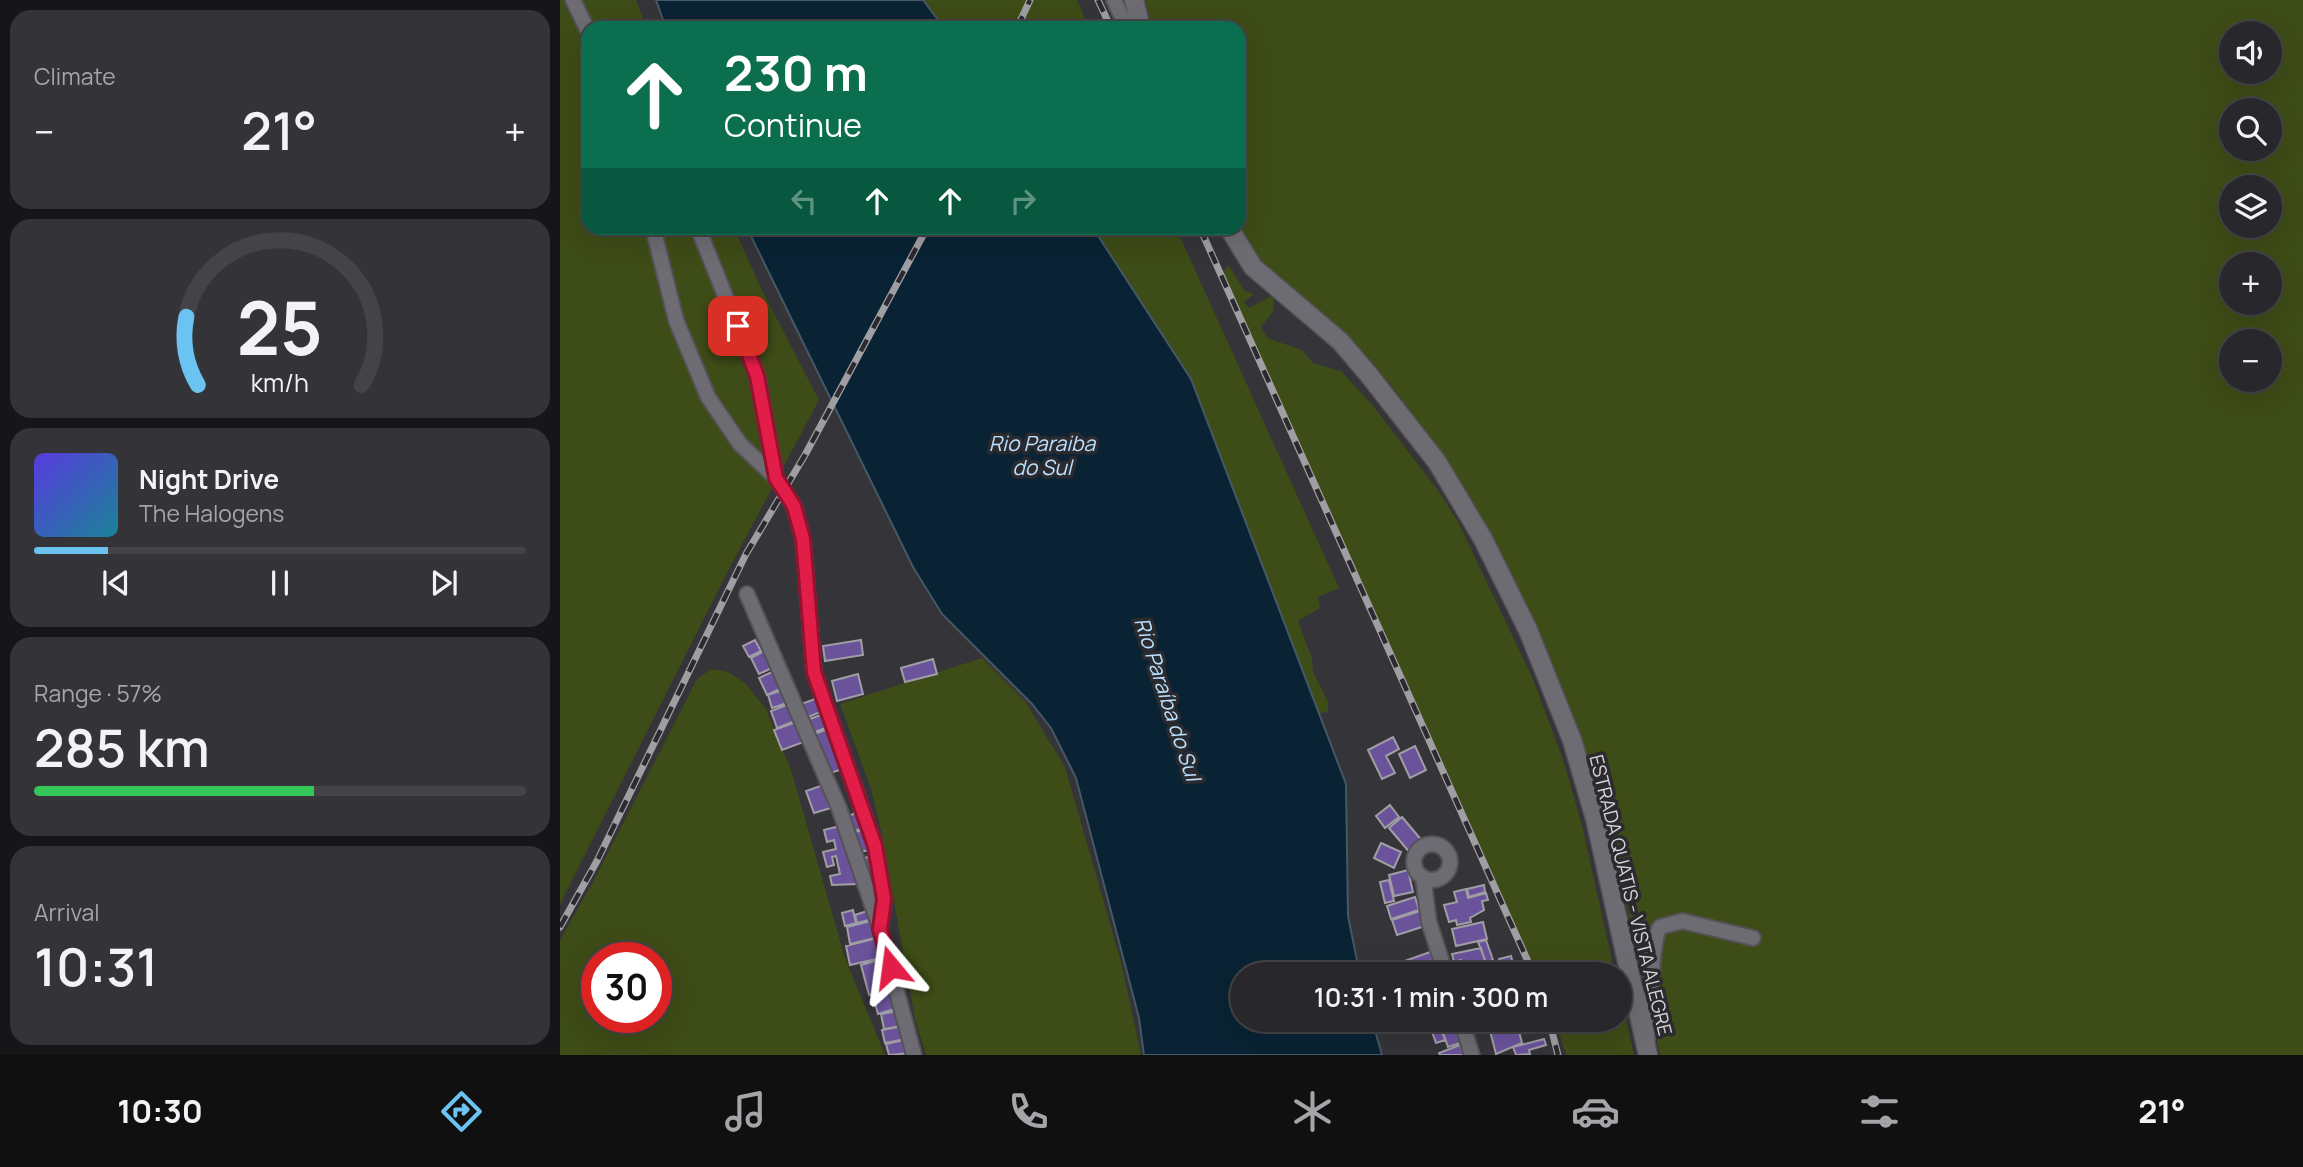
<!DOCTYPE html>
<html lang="en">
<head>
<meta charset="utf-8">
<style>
	:root { --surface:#28272b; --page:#343337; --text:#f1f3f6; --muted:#a5a5a9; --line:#444447; --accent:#6ac3f1 }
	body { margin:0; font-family:Manrope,sans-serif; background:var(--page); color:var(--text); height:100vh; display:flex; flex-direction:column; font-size:26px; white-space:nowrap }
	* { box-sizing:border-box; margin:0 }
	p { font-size:23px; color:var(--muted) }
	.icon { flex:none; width:38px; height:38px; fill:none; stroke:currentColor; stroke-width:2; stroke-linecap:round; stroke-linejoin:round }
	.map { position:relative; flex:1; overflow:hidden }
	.sheet { display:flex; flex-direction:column; gap:10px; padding:10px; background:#161518; width:560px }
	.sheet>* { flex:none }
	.hud { position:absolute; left:21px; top:21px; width:665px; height:214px; border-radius:21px; box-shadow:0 7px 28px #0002,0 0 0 2px var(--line); background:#0b6e4f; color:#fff; overflow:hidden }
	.fabs { position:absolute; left:1659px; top:21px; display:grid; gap:14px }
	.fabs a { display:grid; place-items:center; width:63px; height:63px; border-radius:50%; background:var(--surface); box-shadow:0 7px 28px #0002,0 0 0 2px var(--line); font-size:35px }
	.speed { position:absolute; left:21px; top:942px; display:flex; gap:14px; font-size:35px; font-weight:700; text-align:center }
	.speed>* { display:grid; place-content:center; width:91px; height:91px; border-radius:50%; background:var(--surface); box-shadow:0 7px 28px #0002,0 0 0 2px var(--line); line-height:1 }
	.speed .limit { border:10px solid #d22; background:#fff; color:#111 }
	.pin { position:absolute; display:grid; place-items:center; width:60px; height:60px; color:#fff; margin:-30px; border-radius:14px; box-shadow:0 4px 10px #0006 }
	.me { position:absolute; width:77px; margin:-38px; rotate:344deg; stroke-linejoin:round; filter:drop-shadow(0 0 5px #0008) }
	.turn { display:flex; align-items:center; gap:24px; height:147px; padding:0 28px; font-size:32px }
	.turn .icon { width:91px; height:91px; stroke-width:2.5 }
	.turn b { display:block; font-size:49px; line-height:60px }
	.lanes { display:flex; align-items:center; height:66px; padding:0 28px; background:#0003; justify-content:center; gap:35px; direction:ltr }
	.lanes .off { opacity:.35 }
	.big { font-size:52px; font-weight:600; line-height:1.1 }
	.sheet .tile { flex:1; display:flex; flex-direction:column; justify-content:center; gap:10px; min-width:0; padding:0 24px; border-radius:21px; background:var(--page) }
	.sheet .dial { align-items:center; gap:0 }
	.dial svg { height:182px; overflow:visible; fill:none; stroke:var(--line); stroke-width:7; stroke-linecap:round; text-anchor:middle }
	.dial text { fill:var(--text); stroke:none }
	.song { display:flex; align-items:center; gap:21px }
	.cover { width:84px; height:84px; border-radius:10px; background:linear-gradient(135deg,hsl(250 70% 55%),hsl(190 70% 35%)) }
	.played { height:7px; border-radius:4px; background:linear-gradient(90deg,var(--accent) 15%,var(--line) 15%) }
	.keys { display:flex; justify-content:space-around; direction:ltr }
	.heat { display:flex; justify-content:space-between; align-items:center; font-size:38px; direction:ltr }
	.charge { height:10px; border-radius:5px; background:linear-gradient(90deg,#34c759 57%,var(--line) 0) }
	.trip { position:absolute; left:670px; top:962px; width:402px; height:70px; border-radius:35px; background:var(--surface); box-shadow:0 7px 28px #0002,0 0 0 2px var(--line); font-weight:600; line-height:70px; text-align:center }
	.tabs { display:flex; height:112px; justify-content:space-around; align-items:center; background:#101011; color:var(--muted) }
	.tabs .icon { width:49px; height:49px }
	.tabs .selected { color:var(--accent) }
	.tabs b { font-size:32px; color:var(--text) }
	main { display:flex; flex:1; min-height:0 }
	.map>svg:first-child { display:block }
	.green { fill:#3e4c17; fill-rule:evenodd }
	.water { fill:#092334; stroke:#465865; stroke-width:2 }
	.building { fill:#6b539c; stroke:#9f9ea4; stroke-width:2 }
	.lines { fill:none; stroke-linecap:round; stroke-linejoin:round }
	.street-casing { stroke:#545257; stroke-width:18 }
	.secondary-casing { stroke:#545257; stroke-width:21 }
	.street { stroke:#6d6c72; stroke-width:14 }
	.secondary { stroke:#6d6c72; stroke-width:18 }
	.rail-casing { stroke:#9f9ea2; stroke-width:7 }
	.rail { stroke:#2b2a2f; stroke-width:4.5; stroke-dasharray:13; stroke-linecap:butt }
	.route-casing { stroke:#92132f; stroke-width:18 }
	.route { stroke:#e11d48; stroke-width:12 }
	.labels { text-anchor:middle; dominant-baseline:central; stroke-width:7; stroke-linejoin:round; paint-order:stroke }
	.street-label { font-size:19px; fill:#d5d4d7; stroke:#2b2a2f }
	.water-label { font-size:21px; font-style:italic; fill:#b9e0fe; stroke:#2b2a2f }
</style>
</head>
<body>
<main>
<section class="sheet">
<div class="tile"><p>Climate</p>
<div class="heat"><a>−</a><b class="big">21°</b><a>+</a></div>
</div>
<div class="tile dial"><svg viewBox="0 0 100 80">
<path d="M14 69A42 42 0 1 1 86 69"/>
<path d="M14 69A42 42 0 0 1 9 39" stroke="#6ac3f1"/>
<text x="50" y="56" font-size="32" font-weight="700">25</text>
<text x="50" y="72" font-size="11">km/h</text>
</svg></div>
<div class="tile">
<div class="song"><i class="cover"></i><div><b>Night Drive</b><p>The Halogens</p></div></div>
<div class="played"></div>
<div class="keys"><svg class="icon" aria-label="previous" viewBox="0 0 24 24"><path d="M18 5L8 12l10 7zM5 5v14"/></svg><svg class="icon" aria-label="pause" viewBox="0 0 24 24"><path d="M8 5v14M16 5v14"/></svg><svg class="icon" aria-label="next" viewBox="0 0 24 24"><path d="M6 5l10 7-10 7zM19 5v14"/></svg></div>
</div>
<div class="tile"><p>Range · 57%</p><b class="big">285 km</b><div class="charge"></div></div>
<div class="tile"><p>Arrival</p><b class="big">10:31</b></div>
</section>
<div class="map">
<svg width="1743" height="1055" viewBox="0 0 1743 1055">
	<rect width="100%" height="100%" fill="#353439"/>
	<path class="green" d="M0,0H76L87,28H28V228H174L201,288L259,400L171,565L0,904Z
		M363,0H517L529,28H384Z
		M585,0H1743V1055H1100C1056,844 1006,640 884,458C857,418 825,376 793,341C763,309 719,291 694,254C688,246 684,235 679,226V28H593ZM1671,33H1710V72H1671ZM1671,110H1710V149H1671ZM1671,187H1710V226H1671ZM1671,264H1710V303H1671ZM1671,341H1710V380H1671Z
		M533,228H616L779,588L758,597L760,608L738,621L752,659L753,672L768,702V711L759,714L631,379Z
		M669,266L685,291L694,294L684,302L689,308L713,295L714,310L701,327L707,338L742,350L753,363L781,371L814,407L880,493L898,522L973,679L1003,760L1022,825L1055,975H977L664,276L665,268Z
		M422,658L465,701L505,767L561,962L581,1055H366L355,1019L322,835L311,789L280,704Z
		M151,669L168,672L185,683L206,709L231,770L285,958L325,1055H0V940L34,880L137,679ZM37,957H96V1017H37Z
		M1061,996L1074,1055H1006L995,1020H1060Z"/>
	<path class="water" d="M96,0H363L384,28H106Z
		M187,228H533L631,379L786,784L788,916L800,975H682V1020H812L822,1055H584L579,1018L516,778L491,728L472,704L382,614L353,567Z"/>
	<path class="building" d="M195,640L201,651L189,657L183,646Z
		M301,640L303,655L265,661L263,646Z
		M206,650L214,667L199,674L191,658Z
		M373,659L377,674L345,682L341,668Z
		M214,671L222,688L207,695L199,678Z
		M298,674L303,694L277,701L272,681Z
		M223,690L227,703L212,708L208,695Z
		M258,698L263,711L246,718L241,704Z
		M229,704L235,721L217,728L211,711Z
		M266,713L271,726L252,733L247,720Z
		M242,720L249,740L222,750L214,730Z
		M271,728L285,768L268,774L254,734Z
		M833,737L839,749L826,756L835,773L822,779L808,750Z
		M855,746L866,770L850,778L839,754Z
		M266,784L274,807L254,813L246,791Z
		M830,805L839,817L825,828L816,816Z
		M300,812L305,828L294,831L284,817Z
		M842,817L864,843L851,854L829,828Z
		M284,825L298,884L272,885L270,876L280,874L276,856L272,857L274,865L267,867L263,852L276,849L274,840L267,842L264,830Z
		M306,830L311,850L299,852L294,832Z
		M821,843L841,852L834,868L814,858Z
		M313,856L318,876L304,880L299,859Z
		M848,870L853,892L834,896L829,875Z
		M829,880L834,901L825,903L820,882Z
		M924,885L925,892L909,897L907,889Z
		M906,889L908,898L926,893L928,900L922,901L924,910L910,918L911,922L897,925L896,920L889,922L884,905L897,902L894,892Z
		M855,897L859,910L831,919L827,906Z
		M293,910L296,923L285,926L282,913Z
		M307,911L309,920L297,923L295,915Z
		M860,911L865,926L837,935L832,920Z
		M311,921L315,938L290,944L287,927Z
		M923,922L927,939L896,946L892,929Z
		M317,938L321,958L290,965L286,946Z
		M926,940L933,960L926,962L918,942Z
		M921,948L927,968L905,975L901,960L894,962L892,954Z
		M870,952L877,972L840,975L836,964Z
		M951,956L956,975H937L935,968L941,966L939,959Z
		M322,959L330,989L309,995L301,965Z
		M934,968L936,975H910Z
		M333,990L338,1008L318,1014L313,996Z
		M339,1011L342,1026L324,1029L321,1014Z
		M920,1020H950L951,1024L923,1032Z
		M893,1022L900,1043L888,1047L881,1026Z
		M957,1024L962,1043L936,1054L930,1031Z
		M343,1026L346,1039L325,1043L322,1030Z
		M880,1026L885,1040L876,1043L871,1029Z
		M348,1039L351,1053L329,1055L326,1044Z
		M984,1039L986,1045L969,1050L970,1054L956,1055L953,1047Z
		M900,1045L904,1055H880L879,1053Z"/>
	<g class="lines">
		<defs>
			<path id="street" d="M13,0L28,31
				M554,0L567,28
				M93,228L116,320L148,397L180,444L216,478L234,506L243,539L254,672L315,846L324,899L320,930L354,1055
				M138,228L197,375L216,478
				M187,594L279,808L320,928
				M854 862a18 18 0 1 1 36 0a18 18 0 1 1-36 0Z
				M863,877L869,922L886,975
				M901,1020L912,1055
				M1087,1041C1091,1015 1090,943 1100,927L1122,921L1193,938"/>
			<path id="secondary" d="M574,0L581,28
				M669,228L693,267L780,341L809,375L877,462L923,539L968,630L1012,740L1035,818L1088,1055"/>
		</defs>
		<use href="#street" class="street-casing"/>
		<use href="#secondary" class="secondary-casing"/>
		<use href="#street" class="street"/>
		<use href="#secondary" class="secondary"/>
		<defs>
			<path id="rail" d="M538,0L551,28
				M457,28L470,0
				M640,228L974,975
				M0,927L37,861L186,554L245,455L367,228
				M989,1020L998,1055"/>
		</defs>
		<use href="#rail" class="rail-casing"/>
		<use href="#rail" class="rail"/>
	</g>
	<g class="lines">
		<defs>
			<path id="route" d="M178,326L197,376L216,478L234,506L243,539L254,672L315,846L324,899L320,929L331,967"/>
		</defs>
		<use href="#route" class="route-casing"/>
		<use href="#route" class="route"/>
	</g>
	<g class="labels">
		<g class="street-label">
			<text transform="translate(1071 895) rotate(76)">ESTRADA QUATIS - VISTA ALEGRE</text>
		</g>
		<g class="water-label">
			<text x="482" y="443">Rio Paraiba<tspan x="482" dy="24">do Sul</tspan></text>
			<text transform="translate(608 699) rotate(72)">Rio Paraíba do Sul</text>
		</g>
	</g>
</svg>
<div class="fabs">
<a><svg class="icon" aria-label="sound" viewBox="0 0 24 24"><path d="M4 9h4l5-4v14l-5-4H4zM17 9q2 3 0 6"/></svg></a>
<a><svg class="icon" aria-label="search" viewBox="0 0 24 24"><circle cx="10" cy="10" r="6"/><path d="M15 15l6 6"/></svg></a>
<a><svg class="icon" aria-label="layers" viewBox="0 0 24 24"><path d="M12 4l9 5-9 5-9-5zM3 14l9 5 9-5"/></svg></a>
<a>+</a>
<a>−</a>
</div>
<div class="speed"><div class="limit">30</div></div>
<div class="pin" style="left:178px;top:326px;background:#d93025"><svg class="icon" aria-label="arrive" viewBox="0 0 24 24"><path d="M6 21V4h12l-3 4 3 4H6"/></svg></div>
<svg class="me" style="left:331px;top:967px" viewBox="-20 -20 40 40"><path d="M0-17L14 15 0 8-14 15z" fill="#e11d48" stroke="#fff" stroke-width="4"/></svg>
<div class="trip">10:31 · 1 min · 300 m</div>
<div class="hud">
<div class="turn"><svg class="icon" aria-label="ahead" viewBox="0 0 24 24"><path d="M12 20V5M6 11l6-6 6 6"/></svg><div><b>230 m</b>Continue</div></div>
<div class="lanes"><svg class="icon off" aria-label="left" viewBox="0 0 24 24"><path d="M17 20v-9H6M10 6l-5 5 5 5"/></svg><svg class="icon" aria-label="ahead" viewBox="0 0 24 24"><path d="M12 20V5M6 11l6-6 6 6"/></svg><svg class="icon" aria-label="ahead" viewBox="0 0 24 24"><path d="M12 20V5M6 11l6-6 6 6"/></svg><svg class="icon off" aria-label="right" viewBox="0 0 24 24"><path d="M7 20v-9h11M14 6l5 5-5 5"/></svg></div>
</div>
</div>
</main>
<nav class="tabs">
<b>10:30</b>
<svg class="icon selected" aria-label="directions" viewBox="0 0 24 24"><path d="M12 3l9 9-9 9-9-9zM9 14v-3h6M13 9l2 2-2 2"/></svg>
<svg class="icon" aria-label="music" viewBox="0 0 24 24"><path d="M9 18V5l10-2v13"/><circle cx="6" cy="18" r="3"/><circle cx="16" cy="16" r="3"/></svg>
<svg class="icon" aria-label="phone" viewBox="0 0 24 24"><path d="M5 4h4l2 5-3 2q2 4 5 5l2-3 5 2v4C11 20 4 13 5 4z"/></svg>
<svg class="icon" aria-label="climate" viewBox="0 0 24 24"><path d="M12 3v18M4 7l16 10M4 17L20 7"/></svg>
<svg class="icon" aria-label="car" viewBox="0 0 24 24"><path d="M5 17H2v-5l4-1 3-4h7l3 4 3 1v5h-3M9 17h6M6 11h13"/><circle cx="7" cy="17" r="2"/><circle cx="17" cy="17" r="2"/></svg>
<svg class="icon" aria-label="filters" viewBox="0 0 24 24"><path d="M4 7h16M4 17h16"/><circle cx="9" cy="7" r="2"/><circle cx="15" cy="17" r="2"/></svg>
<b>21°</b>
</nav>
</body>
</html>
